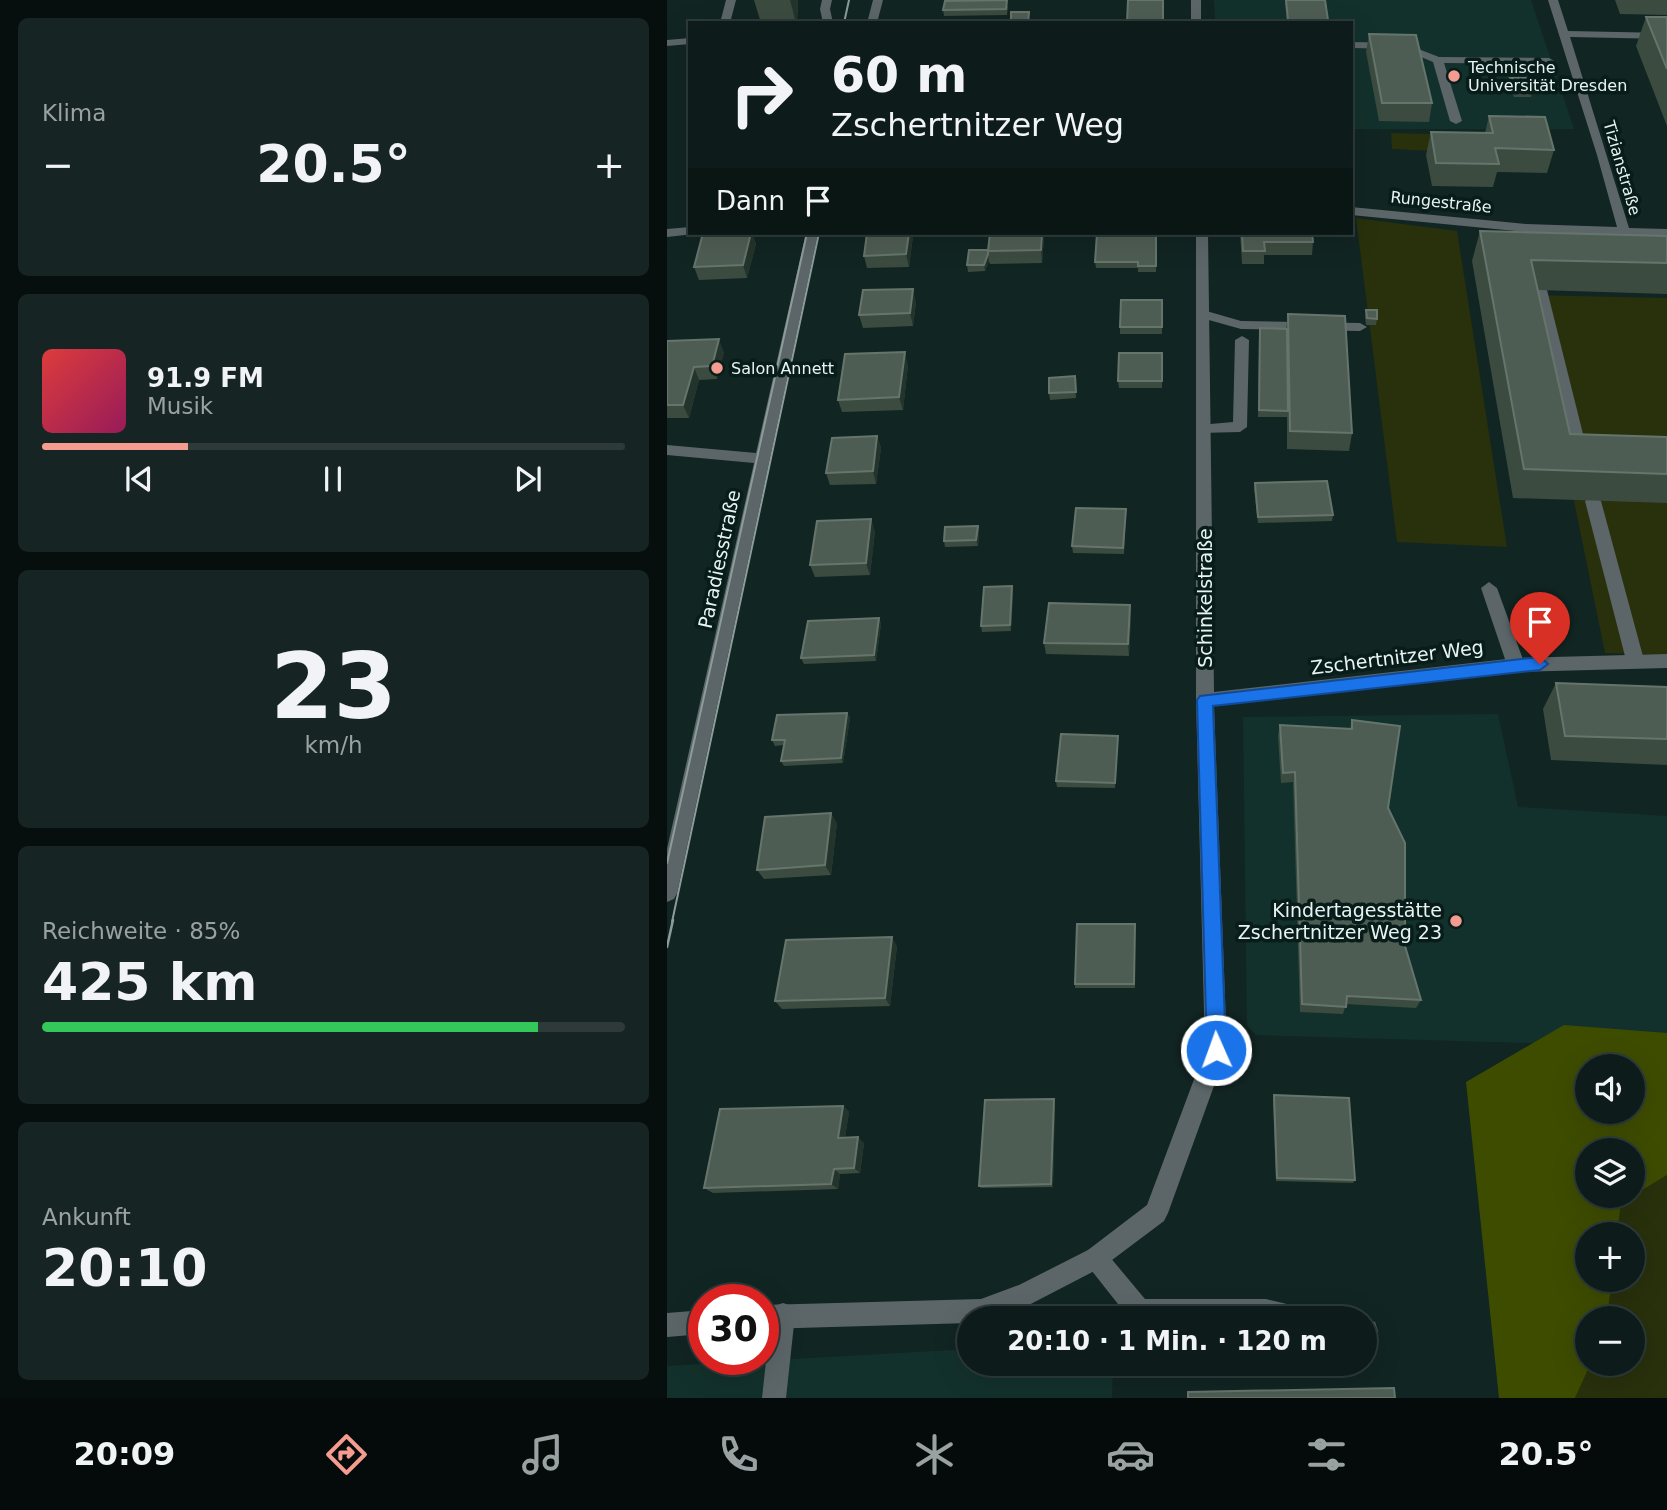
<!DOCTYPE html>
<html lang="de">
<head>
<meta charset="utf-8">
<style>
	:root { --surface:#0d1c1a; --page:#162523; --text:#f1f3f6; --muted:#9aa1a2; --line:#2d3a39; --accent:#f59c90 }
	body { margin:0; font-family:"DejaVu Sans",sans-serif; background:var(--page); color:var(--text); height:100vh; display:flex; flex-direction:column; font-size:26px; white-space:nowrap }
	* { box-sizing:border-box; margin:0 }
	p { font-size:23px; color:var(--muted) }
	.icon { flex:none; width:38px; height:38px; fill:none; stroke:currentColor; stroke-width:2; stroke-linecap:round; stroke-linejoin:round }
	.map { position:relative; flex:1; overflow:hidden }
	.drawer { display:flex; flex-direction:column; gap:18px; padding:18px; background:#070f0e; width:667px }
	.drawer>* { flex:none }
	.banner { position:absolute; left:21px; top:21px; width:665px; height:214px; border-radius:0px; box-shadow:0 7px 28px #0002,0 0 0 2px var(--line); background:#0d1c1a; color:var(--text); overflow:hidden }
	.tools { position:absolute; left:908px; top:1054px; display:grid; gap:14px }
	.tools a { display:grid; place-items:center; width:70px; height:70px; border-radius:50%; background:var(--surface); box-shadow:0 7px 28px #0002,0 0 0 2px var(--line); font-size:35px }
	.speed { position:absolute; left:21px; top:1284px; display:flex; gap:14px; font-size:35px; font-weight:700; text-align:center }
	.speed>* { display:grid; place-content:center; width:91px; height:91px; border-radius:50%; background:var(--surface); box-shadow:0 7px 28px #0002,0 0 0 2px var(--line); line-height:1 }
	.speed .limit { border:10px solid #d22; background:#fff; color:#111 }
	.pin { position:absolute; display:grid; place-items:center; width:60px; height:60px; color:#fff; margin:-72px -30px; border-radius:50% 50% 50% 0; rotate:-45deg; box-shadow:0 0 7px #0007 }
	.pin .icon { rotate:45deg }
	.me { position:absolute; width:77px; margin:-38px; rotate:358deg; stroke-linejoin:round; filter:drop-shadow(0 0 5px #0008) }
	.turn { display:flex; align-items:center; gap:24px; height:147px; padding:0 28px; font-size:32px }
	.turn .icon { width:91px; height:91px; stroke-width:2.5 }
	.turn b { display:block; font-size:49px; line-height:60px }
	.then { display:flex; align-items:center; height:66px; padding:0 28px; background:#0003; gap:14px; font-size:26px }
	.big { font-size:52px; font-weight:800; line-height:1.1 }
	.drawer .card { flex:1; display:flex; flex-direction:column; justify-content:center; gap:10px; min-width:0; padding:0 24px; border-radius:10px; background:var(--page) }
	.drawer .dial { align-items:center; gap:0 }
	.dial b { font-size:91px; line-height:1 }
	.song { display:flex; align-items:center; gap:21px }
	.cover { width:84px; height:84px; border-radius:10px; background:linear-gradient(135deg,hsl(0 70% 55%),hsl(330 70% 35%)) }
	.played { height:7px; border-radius:4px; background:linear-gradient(90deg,var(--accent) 25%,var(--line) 25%) }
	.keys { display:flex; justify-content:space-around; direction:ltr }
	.heat { display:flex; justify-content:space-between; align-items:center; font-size:38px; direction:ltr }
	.charge { height:10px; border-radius:5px; background:linear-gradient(90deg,#34c759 85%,var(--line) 0) }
	.trip { position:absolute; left:290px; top:1306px; width:420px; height:70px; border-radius:35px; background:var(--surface); box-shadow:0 7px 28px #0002,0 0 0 2px var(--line); font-weight:800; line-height:70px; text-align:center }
	.menu { display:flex; height:112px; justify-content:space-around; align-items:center; background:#050b0a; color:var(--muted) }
	.menu .icon { width:49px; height:49px }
	.menu .current { color:var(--accent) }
	.menu b { font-size:32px; color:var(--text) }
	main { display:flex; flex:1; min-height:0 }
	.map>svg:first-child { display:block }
	.built { fill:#13312c }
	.green { fill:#28300c }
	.forest { fill:#3e4c00; fill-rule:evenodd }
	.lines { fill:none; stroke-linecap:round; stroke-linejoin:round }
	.service { fill:#5c6668; fill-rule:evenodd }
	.minor { fill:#5c6668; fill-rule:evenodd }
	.tram-far1 { stroke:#8d9c9a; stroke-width:2 }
	.tram { stroke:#8d9c9a; stroke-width:2.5 }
	.wall { fill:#3c4b40 }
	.shaded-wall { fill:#23342c }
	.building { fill:#4e5d53; stroke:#66756c; stroke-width:2 }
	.route { fill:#1a73e8; stroke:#114b97; stroke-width:2 }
	.poi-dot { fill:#f59c90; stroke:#081c19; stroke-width:2.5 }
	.labels { text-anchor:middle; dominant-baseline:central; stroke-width:7; stroke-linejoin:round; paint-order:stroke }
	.far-poi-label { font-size:16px; fill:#e8f4f2; stroke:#081c19; text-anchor:start }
	.far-street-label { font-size:16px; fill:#e8f4f2; stroke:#081c19 }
	.street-label { font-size:19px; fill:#e8f4f2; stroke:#081c19 }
	.poi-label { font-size:19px; fill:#e8f4f2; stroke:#081c19; text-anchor:end }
</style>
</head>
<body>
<main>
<section class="drawer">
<div class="card"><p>Klima</p>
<div class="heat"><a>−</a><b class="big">20.5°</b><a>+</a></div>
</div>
<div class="card">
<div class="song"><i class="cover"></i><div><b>91.9 FM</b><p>Musik</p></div></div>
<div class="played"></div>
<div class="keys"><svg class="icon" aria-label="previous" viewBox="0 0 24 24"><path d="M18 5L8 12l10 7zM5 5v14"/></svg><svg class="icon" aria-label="pause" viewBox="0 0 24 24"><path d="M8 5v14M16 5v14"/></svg><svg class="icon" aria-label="next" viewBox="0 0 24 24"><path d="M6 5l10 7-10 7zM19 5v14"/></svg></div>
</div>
<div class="card dial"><b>23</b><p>km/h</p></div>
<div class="card"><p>Reichweite · 85%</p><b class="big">425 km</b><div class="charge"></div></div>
<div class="card"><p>Ankunft</p><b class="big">20:10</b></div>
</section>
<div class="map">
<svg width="1001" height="1398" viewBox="0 0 1001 1398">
	<rect width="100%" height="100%" fill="#112522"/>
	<path class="built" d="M547,0H864L907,129H684V23H548Z
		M831,714L851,807L1000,816V1047L589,1035L580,1026L576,717Z
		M303,1349V1363H446L445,1398H0V1366Z"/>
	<path class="green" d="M724,133L766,134L768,151L725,149Z
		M689,218L790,231L840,547L730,542Z
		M865,295L1000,298V655L938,653Z
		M1000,1175V1398H908L924,1363H966V1318H940L945,1279H966V1234H950L954,1203Z"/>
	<path class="forest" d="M897,1025L1000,1033V1175L954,1203L950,1234H920V1279H945L940,1318H920V1363H924L908,1398H832L799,1082ZM920,1066H966V1111H920ZM920,1150H966V1195H920Z"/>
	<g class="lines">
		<path class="service" d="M59,0H69L63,23H53Z
			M684,42L736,43L772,57L882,58L887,61L882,64L777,63L795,121L789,124L783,121L766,62L735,49L684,48Z
			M23,227V233L27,234L0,237V229Z
			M873,286L880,290L920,450L913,455L906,450L866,290Z
			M536,310L574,321L693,323L700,327L693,331L574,329L531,317L529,314Z
			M575,336L582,340L580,427L573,432L532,433L530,429L532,425L566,422L568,340Z
			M926,495L934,501L977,660L974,665H962L959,660L918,501Z
			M822,582L830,588L858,665L855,670H843L840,665L814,588Z
			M429,1246L437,1250L478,1299H599L641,1309L644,1318H462L421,1266L417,1258L421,1250Z
			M116,1303L125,1306L128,1315L119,1398H95L104,1315L107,1306Z
			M698,1319L708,1322L711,1331L708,1340L699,1343Z"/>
		<path class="minor" d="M155,0H165L163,9L166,23H156L153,9Z
			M206,0H216L210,23H200Z
			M524,0H534V23H524Z
			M881,0H891L901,31L1001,33V39L903,37L962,228L1001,229V237L859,232L684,215V207L859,224L950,227L930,155Z
			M23,38V44L0,46V40Z
			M139,233H151L10,893L7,899L0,902V849L87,463L0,455V445L89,453Z
			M529,233H541L547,692L849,658L1001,654V668L849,672L547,706L560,1050L501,1213L497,1221L437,1266L358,1307L328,1318H303V1323L96,1329V1305L314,1299L352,1285L421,1250L480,1205L538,1050L529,700Z
			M37,1310V1334L0,1337V1313Z"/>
		<path class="tram-far1" d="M177,23L182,0
			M0,863L140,233
			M5,922L152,233"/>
		<path class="tram" d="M0,947L6,920"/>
	</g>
	<path class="wall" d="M87,0H131L130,23H94Z
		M618,0H658L660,23H620Z
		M948,0H1000V15L953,14Z
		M341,6L340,15L277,16L276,10Z
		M979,17H1000V126L969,46Z
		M702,34L765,103L762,122L712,121L699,52Z
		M843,78L866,90L864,97H847L842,85Z
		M822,116L887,150L880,173L830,172L826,187L765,186L759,155L764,132L818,133Z
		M813,231L1000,236V294L871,290L903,434L1000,437V503L846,498L805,261Z
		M36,233H85L89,244L80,278L32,280L27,267Z
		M489,233V272H471V268H429L428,262Z
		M573,233H645L646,242L645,255H597V264H575Z
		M246,236L242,267L200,268L197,256Z
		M377,237L375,263L323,264L322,261L318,271L301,272L300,265L321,250Z
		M495,300V334H453V327Z
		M249,302L246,326L196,328L192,315Z
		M699,310L710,319L709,325H699L698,317Z
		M621,314L685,433L682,451L620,449V417H591L592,335L619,329Z
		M0,341L57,352L50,379L32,380L22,418H0Z
		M495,353V388H452L451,381Z
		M241,365L236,410L175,412L171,400Z
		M408,376L409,398L383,400L382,393Z
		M210,436L214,448L209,484L163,485L159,473Z
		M588,483L666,515L665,521L591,523L587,489Z
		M459,515L457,554L406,553L405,546Z
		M311,526L312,533L311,546L278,547L277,541Z
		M208,531L203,575L148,577L143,565Z
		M345,586L346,593L344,631L315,632L314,626Z
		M463,605L464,616L462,656L379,654L377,643Z
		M212,618L214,624L209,661L137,664L134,658Z
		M889,683L1000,687V765L884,760L876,709Z
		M180,713L183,718L176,763L117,766L114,761L117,745L108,746L105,740Z
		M685,720L721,808L738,946L754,1000L749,1008L679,1004L676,1014L633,1012L626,782L614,783L611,736L613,725L683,729Z
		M451,741L448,788L390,787L389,781Z
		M170,823L164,875L97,879L90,870Z
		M468,924V988H408V984Z
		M230,946L223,1006L115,1009L108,1001Z
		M607,1095L688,1180L686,1183L609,1181L606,1099Z
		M388,1102L386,1187L314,1188L312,1186Z
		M176,1106L182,1112L178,1137L197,1143L193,1173L173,1174L171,1189L46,1193L37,1188Z"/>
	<path class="shaded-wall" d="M123,0H131L130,23H129Z
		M84,233H85L89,244L80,278L76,265Z
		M242,233H245L246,236L242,267L239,254Z
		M375,233H376L377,237L375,263L374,250Z
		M321,254L322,261L318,271L317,265Z
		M246,289L249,302L246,326L243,313Z
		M52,339L57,352L50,379L45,366Z
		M238,352L241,365L236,410L232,397Z
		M27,367L32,380L22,418L16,405Z
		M210,436L214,448L209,484L206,471Z
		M204,519L208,531L203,575L199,563Z
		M311,526L312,533L311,546L309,540Z
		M345,586L346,593L344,631L343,625Z
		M463,605L464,616L462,656L461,644Z
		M212,618L214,624L209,661L207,655Z
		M180,713L183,718L176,763L174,758Z
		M164,813L170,823L164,875L158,865Z
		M225,937L230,946L223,1006L218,998Z
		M387,1099L388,1102L386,1187L384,1184Z
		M176,1106L182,1112L177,1143L171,1138Z
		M191,1137L197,1143L193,1173L187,1168Z
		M167,1169L173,1174L171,1189L164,1184Z"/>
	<path class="building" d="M340,0L339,9L276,10L278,1Z
		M461,0H496V23H460Z
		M619,0H658L661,20H621Z
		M344,12H362L361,23H344Z
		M979,17H1000V69Z
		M702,34L749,35L765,103H715Z
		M843,78H861L866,90H848Z
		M822,116L878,117L887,150L828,148L832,164L769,163L764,132L826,133Z
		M813,231L1000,236V263L864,260L903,434L1000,437V474L857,469Z
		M36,233H84L76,265L27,267Z
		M200,233H242L239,254L197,256Z
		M323,233H375L374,250L321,251Z
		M430,233H489V266H471V262H428Z
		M575,233H645L646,242H597L598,251H576Z
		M302,250H321V254L317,265H300Z
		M246,289L243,313L192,315L196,290Z
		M454,300H495V327H453Z
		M699,310H710V319L700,318Z
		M621,314L678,316L685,433L623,431Z
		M593,328L620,329L621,411L592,410Z
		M52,339L45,366L27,367L16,405H0V341Z
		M238,352L232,397L171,400L178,354Z
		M452,353H495V381H451Z
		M408,376L409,392L382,393V378Z
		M210,436L206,471L159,473L165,438Z
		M660,481L666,515L591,517L588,483Z
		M409,508L459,509L456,548L405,546Z
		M204,519L199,563L143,565L150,521Z
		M311,526L309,540L277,541L278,527Z
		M345,586L343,625L314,626L317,587Z
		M382,603L463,605L461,644L377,643Z
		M212,618L207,655L134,658L141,621Z
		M889,683L1000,687V739L898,736Z
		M180,713L174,758L114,761L118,740H105L110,715Z
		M685,720L733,726L721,808L738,843V946L754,1000L680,996L679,1007L635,1004L628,772L616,773L613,725L685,729Z
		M394,734L451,736L448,783L389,781Z
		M164,813L158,865L90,870L98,817Z
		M410,924H468L467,984H408Z
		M225,937L218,998L108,1001L119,940Z
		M607,1095L682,1098L688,1180L610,1178Z
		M387,1099L384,1184L312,1186L318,1100Z
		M176,1106L171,1138L191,1137L187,1168L167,1169L164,1184L37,1188L53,1109Z
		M727,1388L728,1398H521V1392Z"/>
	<path class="route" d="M873,657L881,664L873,670L546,706L559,1050L556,1056L549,1059L542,1056L540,1050L530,700L533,696Z"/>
	<g class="poi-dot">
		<circle cx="787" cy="76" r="7"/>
		<circle cx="50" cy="368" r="7"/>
		<circle cx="789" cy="921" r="7"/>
	</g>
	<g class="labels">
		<g class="far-poi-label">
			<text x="801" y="67">Technische<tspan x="801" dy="18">Universität Dresden</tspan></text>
			<text x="64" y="368">Salon Annett</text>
		</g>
		<g class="far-street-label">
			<text transform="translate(955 168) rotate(74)">Tizianstraße</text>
			<text transform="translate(774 202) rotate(6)">Rungestraße</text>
		</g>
		<g class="street-label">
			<text transform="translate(52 559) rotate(-78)">Paradiesstraße</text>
			<text transform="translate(538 598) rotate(-90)">Schinkelstraße</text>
			<text transform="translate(730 657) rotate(-7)">Zschertnitzer Weg</text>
		</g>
		<g class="poi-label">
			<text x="775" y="910">Kindertagesstätte<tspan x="775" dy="22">Zschertnitzer Weg 23</tspan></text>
		</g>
	</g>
</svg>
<div class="tools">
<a><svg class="icon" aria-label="sound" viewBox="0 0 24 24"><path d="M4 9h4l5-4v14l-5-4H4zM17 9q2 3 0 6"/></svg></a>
<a><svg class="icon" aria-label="layers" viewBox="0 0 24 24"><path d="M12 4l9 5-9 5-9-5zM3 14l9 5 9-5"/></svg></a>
<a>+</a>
<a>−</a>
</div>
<div class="speed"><div class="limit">30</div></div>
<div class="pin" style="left:873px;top:664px;background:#d93025"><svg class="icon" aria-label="arrive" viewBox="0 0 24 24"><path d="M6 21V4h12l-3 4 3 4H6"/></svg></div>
<svg class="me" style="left:549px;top:1050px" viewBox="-20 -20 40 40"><circle r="17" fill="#1a73e8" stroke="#fff" stroke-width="3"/><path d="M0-11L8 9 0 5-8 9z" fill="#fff"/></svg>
<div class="trip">20:10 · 1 Min. · 120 m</div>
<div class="banner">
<div class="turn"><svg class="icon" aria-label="right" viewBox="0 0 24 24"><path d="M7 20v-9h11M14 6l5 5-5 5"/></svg><div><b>60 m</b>Zschertnitzer Weg</div></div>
<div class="then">Dann<svg class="icon" aria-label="arrive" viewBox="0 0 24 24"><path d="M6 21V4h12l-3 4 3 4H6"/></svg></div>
</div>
</div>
</main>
<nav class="menu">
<b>20:09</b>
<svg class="icon current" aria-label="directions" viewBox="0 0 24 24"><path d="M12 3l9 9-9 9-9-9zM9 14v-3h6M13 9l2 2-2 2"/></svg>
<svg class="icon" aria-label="music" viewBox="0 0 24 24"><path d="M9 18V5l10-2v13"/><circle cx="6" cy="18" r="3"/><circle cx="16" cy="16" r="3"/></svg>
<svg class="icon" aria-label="phone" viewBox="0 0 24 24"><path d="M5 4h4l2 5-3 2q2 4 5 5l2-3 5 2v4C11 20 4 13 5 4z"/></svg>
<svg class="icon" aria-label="climate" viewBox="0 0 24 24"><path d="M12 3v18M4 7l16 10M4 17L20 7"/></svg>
<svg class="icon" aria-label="car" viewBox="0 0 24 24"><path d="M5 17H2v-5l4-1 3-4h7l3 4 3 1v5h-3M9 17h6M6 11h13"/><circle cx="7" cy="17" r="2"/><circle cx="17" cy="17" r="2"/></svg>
<svg class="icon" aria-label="filters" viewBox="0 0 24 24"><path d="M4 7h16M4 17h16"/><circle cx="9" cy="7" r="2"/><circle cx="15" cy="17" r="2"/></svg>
<b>20.5°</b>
</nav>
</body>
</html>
